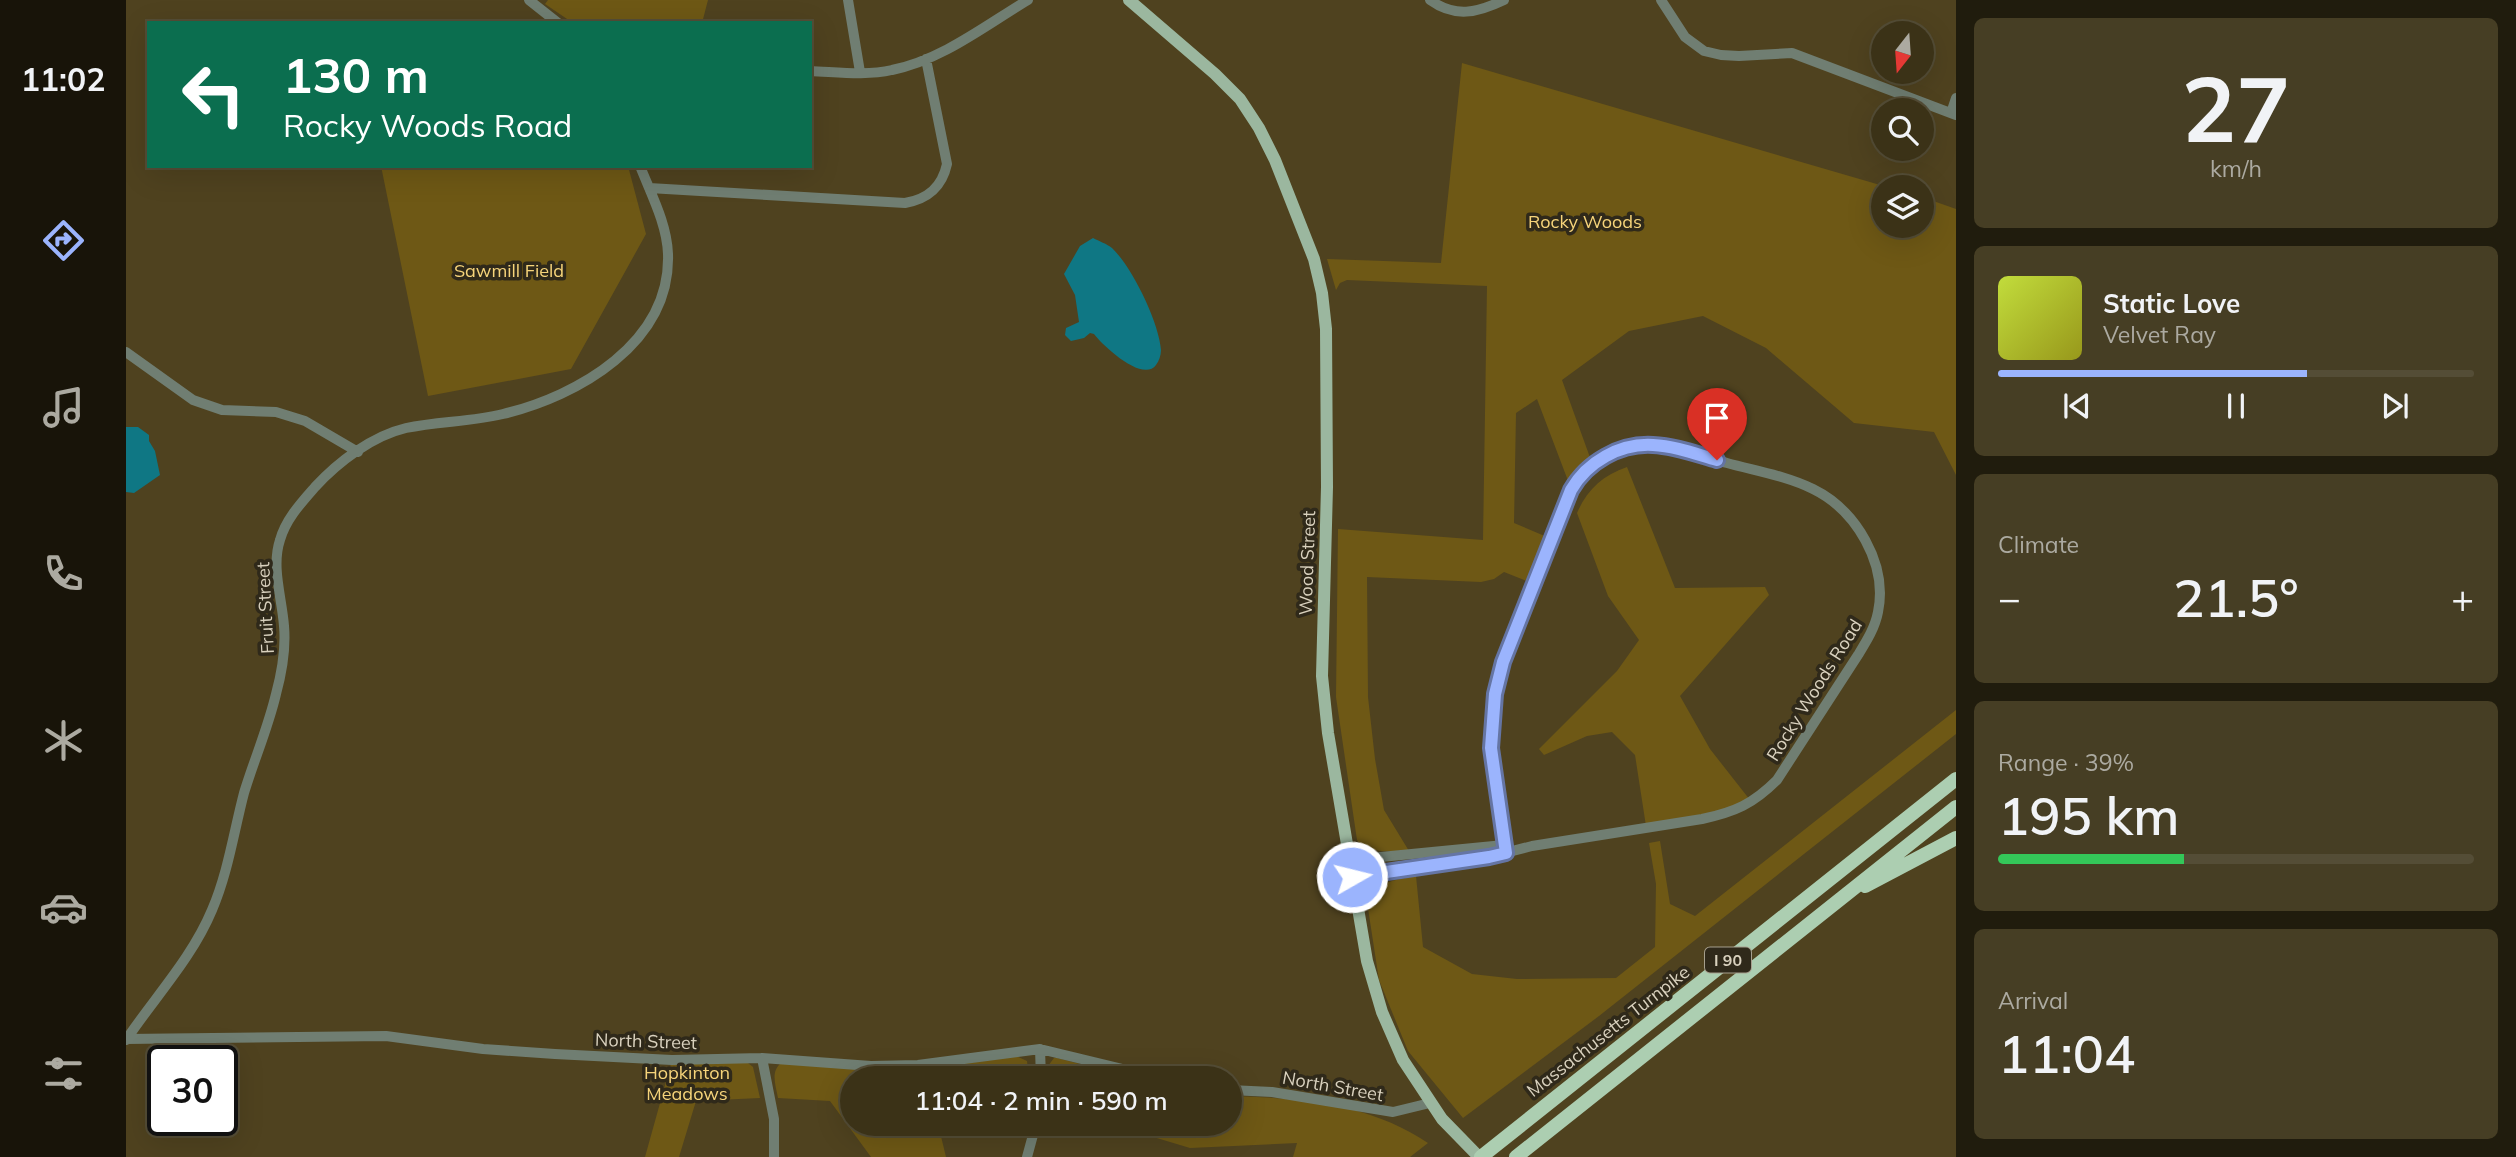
<!DOCTYPE html>
<html lang="en">
<head>
<meta charset="utf-8">
<style>
	:root { --surface:#3b3217; --page:#463e24; --text:#f1f3f6; --muted:#acaaa1; --line:#544d36; --accent:#9bb4fd }
	body { margin:0; font-family:Mulish,sans-serif; background:var(--page); color:var(--text); height:100vh; display:flex; flex-direction:column; font-size:26px; white-space:nowrap }
	* { box-sizing:border-box; margin:0 }
	p { font-size:23px; color:var(--muted) }
	.icon { flex:none; width:38px; height:38px; fill:none; stroke:currentColor; stroke-width:2; stroke-linecap:round; stroke-linejoin:round }
	.map { position:relative; flex:1; overflow:hidden }
	.drawer { display:flex; flex-direction:column; gap:18px; padding:18px; background:#201c0d; width:560px }
	.drawer>* { flex:none }
	.banner { position:absolute; left:21px; top:21px; width:665px; height:147px; border-radius:0px; box-shadow:0 7px 28px #0002,0 0 0 2px var(--line); background:#0b6e4f; color:#fff; overflow:hidden }
	.needle { width:46px; rotate:197deg }
	.tools { position:absolute; left:1745px; top:21px; display:grid; gap:14px }
	.tools a { display:grid; place-items:center; width:63px; height:63px; border-radius:50%; background:var(--surface); box-shadow:0 7px 28px #0002,0 0 0 2px var(--line); font-size:35px }
	.speed { position:absolute; left:21px; top:1045px; display:flex; gap:14px; font-size:35px; font-weight:700; text-align:center }
	.speed>* { display:grid; place-content:center; width:91px; height:91px; border-radius:50%; background:var(--surface); box-shadow:0 7px 28px #0002,0 0 0 2px var(--line); line-height:1 }
	.speed .limit { border:4px solid #111; border-radius:10px; background:#fff; color:#111 }
	.pin { position:absolute; display:grid; place-items:center; width:60px; height:60px; color:#fff; margin:-72px -30px; border-radius:50% 50% 50% 0; rotate:-45deg; box-shadow:0 0 7px #0007 }
	.pin .icon { rotate:45deg }
	.me { position:absolute; width:77px; margin:-38px; rotate:82deg; stroke-linejoin:round; filter:drop-shadow(0 0 5px #0008) }
	.turn { display:flex; align-items:center; gap:24px; height:147px; padding:0 21px; font-size:32px }
	.turn .icon { width:91px; height:91px; stroke-width:2.5 }
	.turn b { display:block; font-size:49px; line-height:60px }
	.big { font-size:52px; font-weight:600; line-height:1.1 }
	.drawer .tile { flex:1; display:flex; flex-direction:column; justify-content:center; gap:10px; min-width:0; padding:0 24px; border-radius:10px; background:var(--page) }
	.drawer .dial { align-items:center; gap:0 }
	.dial b { font-size:91px; line-height:1 }
	.song { display:flex; align-items:center; gap:21px }
	.cover { width:84px; height:84px; border-radius:10px; background:linear-gradient(135deg,hsl(70 70% 55%),hsl(60 70% 35%)) }
	.played { height:7px; border-radius:4px; background:linear-gradient(90deg,var(--accent) 65%,var(--line) 65%) }
	.keys { display:flex; justify-content:space-around; direction:ltr }
	.heat { display:flex; justify-content:space-between; align-items:center; font-size:38px; direction:ltr }
	.charge { height:10px; border-radius:5px; background:linear-gradient(90deg,#34c759 39%,var(--line) 0) }
	.trip { position:absolute; left:714px; top:1066px; width:402px; height:70px; border-radius:35px; background:var(--surface); box-shadow:0 7px 28px #0002,0 0 0 2px var(--line); font-weight:600; line-height:70px; text-align:center }
	main { display:flex; flex:1; min-height:0 }
	.tab-bar { display:flex; flex-direction:column; width:126px; justify-content:space-around; align-items:center; background:#181409; color:var(--muted) }
	.tab-bar .icon { width:49px; height:49px }
	.tab-bar .on { color:var(--accent) }
	.tab-bar b { font-size:32px; color:var(--text) }
	.map>svg:first-child { display:block }
	.green { fill:#6e5815 }
	.water { fill:#0f7784 }
	.lines { fill:none; stroke-linecap:round; stroke-linejoin:round }
	.minor { stroke:#707e72; stroke-width:10 }
	.major { stroke:#9bb79f; stroke-width:12 }
	.highway { stroke:#acceb1; stroke-width:14 }
	.route-casing { stroke:#6575a4; stroke-width:18 }
	.route { stroke:#9bb4fd; stroke-width:12 }
	.labels { text-anchor:middle; dominant-baseline:central; stroke-width:7; stroke-linejoin:round; paint-order:stroke }
	.shield { fill:#2f291a; stroke:#a69f8d; stroke-width:2 }
	.shield-label { font-size:16px; font-weight:bold; fill:#d9d1be }
	.park-label { font-size:18px; fill:#f6d47a; stroke:#2f291a }
	.street-label { font-size:18px; fill:#d9d1be; stroke:#2f291a }
</style>
</head>
<body>
<main>
<nav class="tab-bar">
<b>11:02</b>
<svg class="icon on" aria-label="directions" viewBox="0 0 24 24"><path d="M12 3l9 9-9 9-9-9zM9 14v-3h6M13 9l2 2-2 2"/></svg>
<svg class="icon" aria-label="music" viewBox="0 0 24 24"><path d="M9 18V5l10-2v13"/><circle cx="6" cy="18" r="3"/><circle cx="16" cy="16" r="3"/></svg>
<svg class="icon" aria-label="phone" viewBox="0 0 24 24"><path d="M5 4h4l2 5-3 2q2 4 5 5l2-3 5 2v4C11 20 4 13 5 4z"/></svg>
<svg class="icon" aria-label="climate" viewBox="0 0 24 24"><path d="M12 3v18M4 7l16 10M4 17L20 7"/></svg>
<svg class="icon" aria-label="car" viewBox="0 0 24 24"><path d="M5 17H2v-5l4-1 3-4h7l3 4 3 1v5h-3M9 17h6M6 11h13"/><circle cx="7" cy="17" r="2"/><circle cx="17" cy="17" r="2"/></svg>
<svg class="icon" aria-label="filters" viewBox="0 0 24 24"><path d="M4 7h16M4 17h16"/><circle cx="9" cy="7" r="2"/><circle cx="15" cy="17" r="2"/></svg>
</nav>
<div class="map">
<svg width="1830" height="1157" viewBox="0 0 1830 1157">
	<rect width="100%" height="100%" fill="#4f421f"/>
	<path class="green" d="M422,0H582L576,23H447L419,4Z
		M1336,63L1761,187H1757V226H1796V197L1830,209V475L1808,432L1728,423L1640,348L1577,316L1503,331L1436,380L1466,463L1444,486L1411,399L1390,413L1388,523L1421,537L1403,582L1378,572L1368,579L1355,582L1241,577L1242,697L1249,759L1258,810L1283,851C1267,851 1240,854 1231,840L1210,697L1212,529L1357,540L1361,286L1221,280L1214,283L1210,290L1201,259L1315,263Z
		M255,166H502L520,234L445,369L302,396Z
		M1501,467L1549,588L1639,587L1643,595L1554,696L1584,749L1624,800L1616,806L1520,826L1509,755L1486,732L1461,736L1418,755L1413,749L1491,671L1513,640L1482,596L1451,513C1461,490 1477,475 1501,467Z
		M1830,710V734L1473,1016L1337,1118L1282,1051L1253,980L1241,902C1243,883 1274,879 1290,876L1297,947L1346,974L1391,979L1490,978L1529,947L1530,884L1523,843L1534,841L1544,904L1569,916Z
		M890,1056L901,1061L903,1078H726V1124H812L820,1157H745L704,1101L652,1098C650,1086 644,1072 655,1063L796,1069Z
		M928,1058H931L1008,1078H922V1066Z
		M546,1060L622,1063L627,1067L634,1098L570,1101L553,1157H519Z
		M1104,1096C1173,1098 1243,1103 1302,1143L1284,1157H1167L1171,1143L1064,1148L984,1124H1104Z"/>
	<path class="water" d="M967,238C973,241 981,244 986,248C1006,267 1033,322 1035,350C1035,355 1033,361 1030,365C1017,383 977,346 968,334L964,333L958,338L945,341L939,335L940,328L953,322L949,295L938,274L954,246Z
		M0,427H12L23,435V441L29,451L34,475L8,493L0,492Z"/>
	<g class="lines">
		<path class="minor" d="M403,0L432,23
			M722,0L734,72
			M1304,0C1329,18 1351,13 1378,0
			M1535,0L1559,37L1578,51L1595,55L1613,56L1666,53L1830,115
			M684,71C711,72 740,76 766,70C816,60 860,25 902,0
			M1825,113L1830,98
			M523,188L779,203C802,199 816,187 821,164L800,59
			M0,352L67,400L96,410L150,412L179,421L232,452
			M1224,860L1378,845
			M1226,877L1363,857L1406,846L1576,819C1609,812 1627,804 1651,780L1732,655C1740,642 1749,628 1752,612C1762,564 1730,510 1687,489C1661,476 1630,471 1601,463C1572,455 1538,440 1508,446C1480,452 1459,466 1445,490L1378,662L1369,694L1365,748L1380,853
			M0,1039L260,1036L357,1049L429,1054L546,1060L636,1058L745,1066L792,1065L914,1049L1034,1078
			M0,1040C29,997 66,958 86,910C102,873 108,831 118,793C128,760 142,728 150,694C156,672 160,649 158,626C156,598 145,567 154,540C160,519 175,503 189,487C212,462 246,436 280,428C312,421 345,422 377,414C452,396 545,343 542,254C541,224 525,194 514,166
			M914,1049L915,1078
			M636,1058L648,1119V1157
			M1104,1090L1146,1092L1267,1112L1304,1103
			M901,1157L910,1124"/>
		<path class="major" d="M1003,0L1089,74L1114,99L1133,128L1149,160L1188,259L1196,293L1200,329L1201,487L1196,676L1202,733L1241,961L1256,1012L1277,1060L1316,1119L1353,1157"/>
		<path class="highway" d="M1739,886L1830,838
			M1355,1157L1830,779
			M1390,1157L1830,807"/>
	</g>
	<g class="lines">
		<defs>
			<path id="route" d="M1226,877L1363,857L1380,853L1365,748L1369,694L1377,662L1445,490C1461,462 1494,443 1527,445C1549,446 1570,454 1591,460"/>
		</defs>
		<use href="#route" class="route-casing"/>
		<use href="#route" class="route"/>
	</g>
	<g class="labels">
		<rect class="shield" x="1579" y="947.5" width="46" height="25" rx="5"/>
		<g class="shield-label">
			<text x="1602" y="960">I 90</text>
		</g>
		<g class="park-label">
			<text x="1459" y="221">Rocky Woods</text>
			<text x="383" y="270">Sawmill Field</text>
			<text x="561" y="1072">Hopkinton<tspan x="561" dy="21">Meadows</tspan></text>
		</g>
		<g class="street-label">
			<text transform="translate(1181 563) rotate(-88)">Wood Street</text>
			<text transform="translate(139 608) rotate(-93)">Fruit Street</text>
			<text transform="translate(1688 690) rotate(-58)">Rocky Woods Road</text>
			<text transform="translate(1482 1031) rotate(-38)">Massachusetts Turnpike</text>
			<text transform="translate(520 1041) rotate(2)">North Street</text>
			<text transform="translate(1207 1086) rotate(10)">North Street</text>
		</g>
	</g>
</svg>
<div class="tools">
<a><svg class="needle" viewBox="-14 -14 28 28"><path d="M0-13l5 13h-10z" fill="#e53935"/><path d="M0 13l5-13h-10z" fill="#acaaa1"/></svg></a>
<a><svg class="icon" aria-label="search" viewBox="0 0 24 24"><circle cx="10" cy="10" r="6"/><path d="M15 15l6 6"/></svg></a>
<a><svg class="icon" aria-label="layers" viewBox="0 0 24 24"><path d="M12 4l9 5-9 5-9-5zM3 14l9 5 9-5"/></svg></a>
</div>
<div class="speed"><div class="limit">30</div></div>
<div class="pin" style="left:1591px;top:460px;background:#d93025"><svg class="icon" aria-label="arrive" viewBox="0 0 24 24"><path d="M6 21V4h12l-3 4 3 4H6"/></svg></div>
<svg class="me" style="left:1226px;top:877px" viewBox="-20 -20 40 40"><circle r="17" fill="#9bb4fd" stroke="#fff" stroke-width="3"/><path d="M0-11L8 9 0 5-8 9z" fill="#fff"/></svg>
<div class="trip">11:04 · 2 min · 590 m</div>
<div class="banner">
<div class="turn"><svg class="icon" aria-label="left" viewBox="0 0 24 24"><path d="M17 20v-9H6M10 6l-5 5 5 5"/></svg><div><b>130 m</b>Rocky Woods Road</div></div>
</div>
</div>
<section class="drawer">
<div class="tile dial"><b>27</b><p>km/h</p></div>
<div class="tile">
<div class="song"><i class="cover"></i><div><b>Static Love</b><p>Velvet Ray</p></div></div>
<div class="played"></div>
<div class="keys"><svg class="icon" aria-label="previous" viewBox="0 0 24 24"><path d="M18 5L8 12l10 7zM5 5v14"/></svg><svg class="icon" aria-label="pause" viewBox="0 0 24 24"><path d="M8 5v14M16 5v14"/></svg><svg class="icon" aria-label="next" viewBox="0 0 24 24"><path d="M6 5l10 7-10 7zM19 5v14"/></svg></div>
</div>
<div class="tile"><p>Climate</p>
<div class="heat"><a>−</a><b class="big">21.5°</b><a>+</a></div>
</div>
<div class="tile"><p>Range · 39%</p><b class="big">195 km</b><div class="charge"></div></div>
<div class="tile"><p>Arrival</p><b class="big">11:04</b></div>
</section>
</main>
</body>
</html>
